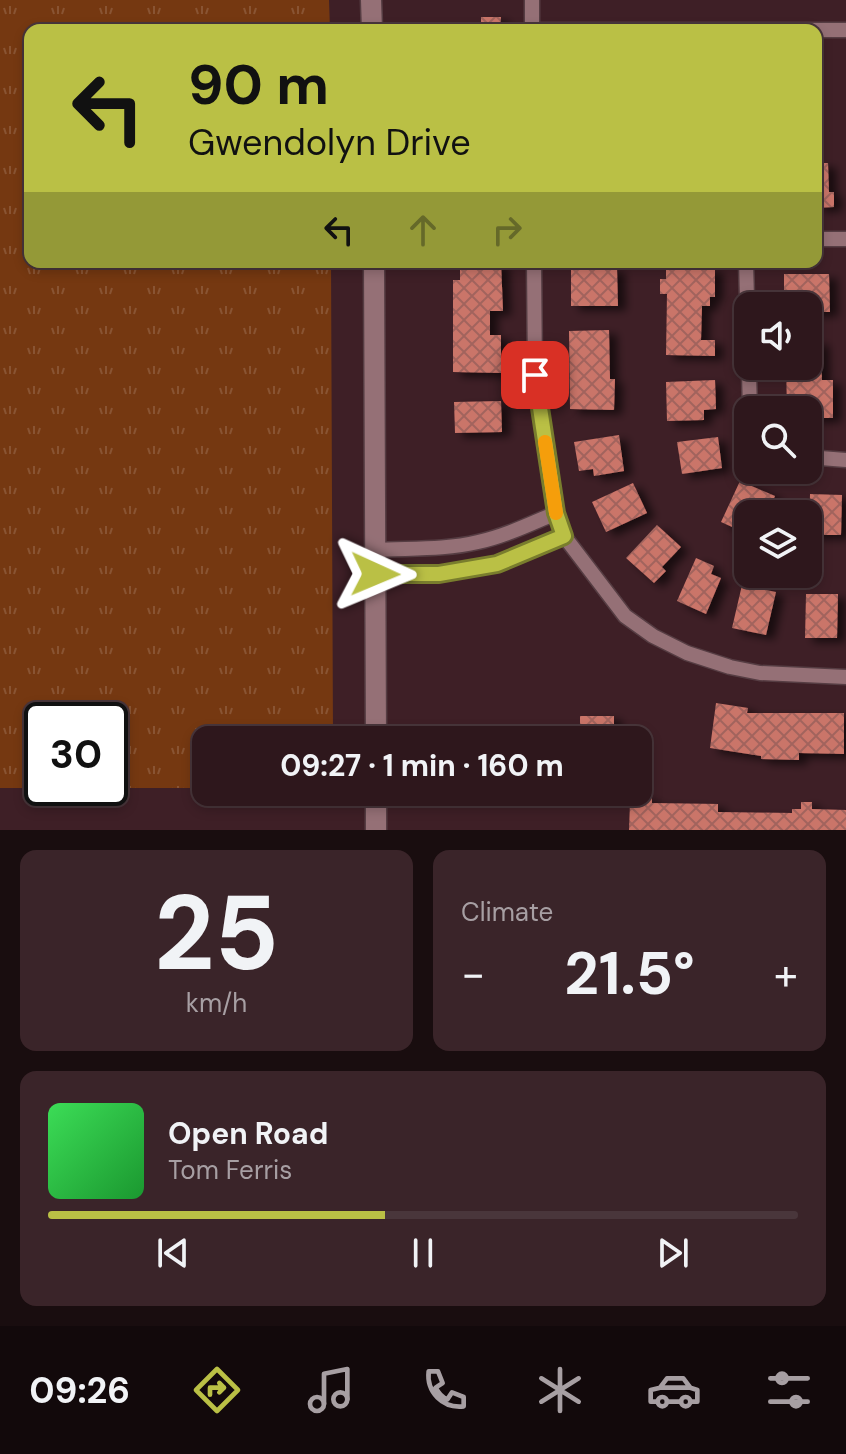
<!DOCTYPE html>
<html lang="en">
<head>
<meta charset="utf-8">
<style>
	:root { --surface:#2e171c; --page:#3a2429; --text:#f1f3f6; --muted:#a79fa3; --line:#49363b; --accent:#bac045 }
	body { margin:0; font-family:"DM Sans",sans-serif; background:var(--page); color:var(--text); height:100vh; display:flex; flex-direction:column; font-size:30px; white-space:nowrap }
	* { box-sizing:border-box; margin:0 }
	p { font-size:26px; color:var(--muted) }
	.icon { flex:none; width:44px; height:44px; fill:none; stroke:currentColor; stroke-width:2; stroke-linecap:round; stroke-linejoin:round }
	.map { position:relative; height:830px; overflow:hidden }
	.drawer { display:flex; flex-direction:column; gap:20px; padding:20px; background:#190d0f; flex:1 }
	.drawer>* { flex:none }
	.top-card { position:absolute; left:24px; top:24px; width:798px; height:244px; border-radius:16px; box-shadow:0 4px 12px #0003,0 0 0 2px var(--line); background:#bac045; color:#111; overflow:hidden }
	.fabs { position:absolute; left:734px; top:292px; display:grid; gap:16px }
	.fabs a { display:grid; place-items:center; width:88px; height:88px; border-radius:16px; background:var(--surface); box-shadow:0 4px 12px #0003,0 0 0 2px var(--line); font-size:40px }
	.speed { position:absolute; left:24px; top:702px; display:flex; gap:16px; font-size:40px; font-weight:700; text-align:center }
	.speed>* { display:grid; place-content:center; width:104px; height:104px; border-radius:50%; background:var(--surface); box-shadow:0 4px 12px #0003,0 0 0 2px var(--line); line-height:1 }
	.speed .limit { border:4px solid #111; border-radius:12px; background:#fff; color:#111 }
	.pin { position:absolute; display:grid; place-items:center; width:68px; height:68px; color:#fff; margin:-34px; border-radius:16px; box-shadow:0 4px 12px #0006 }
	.me { position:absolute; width:88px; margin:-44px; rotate:91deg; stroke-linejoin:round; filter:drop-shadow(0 0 6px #0008) }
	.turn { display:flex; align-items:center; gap:28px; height:168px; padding:0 32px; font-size:36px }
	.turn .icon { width:104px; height:104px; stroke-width:2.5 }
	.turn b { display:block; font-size:56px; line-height:68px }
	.lanes { display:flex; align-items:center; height:76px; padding:0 32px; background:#0003; justify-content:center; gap:40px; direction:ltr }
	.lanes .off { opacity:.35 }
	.big { font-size:60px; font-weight:700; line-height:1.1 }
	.drawer .widget { flex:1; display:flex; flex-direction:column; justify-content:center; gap:12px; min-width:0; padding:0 28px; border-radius:16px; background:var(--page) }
	.drawer .dial { align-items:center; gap:0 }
	.dial b { font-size:104px; line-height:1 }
	.song { display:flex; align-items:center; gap:24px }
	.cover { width:96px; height:96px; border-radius:12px; background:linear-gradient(135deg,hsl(130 70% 55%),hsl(130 70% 35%)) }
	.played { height:8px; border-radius:4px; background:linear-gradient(90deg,var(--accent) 45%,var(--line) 45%) }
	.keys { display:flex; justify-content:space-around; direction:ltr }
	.heat { display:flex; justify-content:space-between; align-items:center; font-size:44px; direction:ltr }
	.drawer .tiles { flex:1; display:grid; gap:20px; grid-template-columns:1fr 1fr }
	.widget:last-child { grid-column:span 2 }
	.trip { position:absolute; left:192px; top:726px; width:460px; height:80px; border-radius:16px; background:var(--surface); box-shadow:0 4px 12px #0003,0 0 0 2px var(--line); font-weight:700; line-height:80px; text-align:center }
	.tab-bar { display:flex; height:128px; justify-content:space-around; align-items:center; background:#12090b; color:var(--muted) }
	.tab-bar .icon { width:56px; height:56px }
	.tab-bar .selected { color:var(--accent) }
	.tab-bar b { font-size:36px; color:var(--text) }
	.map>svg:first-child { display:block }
	.grass { fill:url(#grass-tufts) }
	.building { fill:url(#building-cross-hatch); filter:url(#shadow) }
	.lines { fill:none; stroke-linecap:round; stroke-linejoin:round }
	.street-casing { stroke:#563d43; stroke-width:17 }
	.secondary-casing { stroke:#563d43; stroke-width:23 }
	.street { stroke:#957076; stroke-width:14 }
	.secondary { stroke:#957076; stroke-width:20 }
	.route-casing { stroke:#797d2d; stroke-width:20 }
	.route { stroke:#bac045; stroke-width:14 }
	.slow { stroke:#f59e0b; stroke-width:14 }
</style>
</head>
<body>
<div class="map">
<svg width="846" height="830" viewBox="0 0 846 830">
	<defs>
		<pattern id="grass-tufts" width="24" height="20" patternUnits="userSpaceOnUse" patternTransform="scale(2)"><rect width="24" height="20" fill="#753811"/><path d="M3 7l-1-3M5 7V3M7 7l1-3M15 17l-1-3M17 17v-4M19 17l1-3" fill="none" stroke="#895433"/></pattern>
		<pattern id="building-cross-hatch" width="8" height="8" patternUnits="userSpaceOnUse" patternTransform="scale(2)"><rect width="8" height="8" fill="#ca7469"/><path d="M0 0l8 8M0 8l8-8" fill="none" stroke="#a2645d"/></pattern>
		<filter id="shadow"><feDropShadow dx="8" dy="4.5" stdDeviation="4" flood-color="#0009"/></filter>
	</defs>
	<rect width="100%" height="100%" fill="#3e1f26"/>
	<path class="grass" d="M0,0H329L330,30H30V262H331L333,740H206V788H110V720H42V788H0Z"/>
	<path class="building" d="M481,17H501L500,30H481Z
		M816,163H828L829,192H834V207L816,208Z
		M460,262H501L503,311H490V335H501V373L453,372V280H460Z
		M666,267L715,268V297H710V306H702L701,340H715V356L666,355L667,294H660V279H666Z
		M571,268H617L618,306H571Z
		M784,274H829L830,312H808V306H784Z
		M609,330L610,379H615L614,410L570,409L569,331Z
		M808,341H821L822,380H833V418H808V410H787L786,366H808Z
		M715,380L716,409L704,410V420L667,421L666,382Z
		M501,401L502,432L455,433L454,402Z
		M619,435L624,471L594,476L593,469L579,471L574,442Z
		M718,437L722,468L682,474L677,442Z
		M740,481L775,496L768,512L752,506L741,531L721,522Z
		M633,483L647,513L606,532L592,502Z
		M810,494L842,495L841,535H809Z
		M657,525L681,547L662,567L666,571L654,583L626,558Z
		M696,558L714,566L711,574L721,578L706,614L677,601Z
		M742,585L776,592L766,635L732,628Z
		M806,594H838L837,638H805Z
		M716,703L748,708L747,713H844V754L799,753V760L761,759V756L710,748Z
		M580,716H614V740H580Z
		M639,797L652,798V803L718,804V812L792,813V809H801V802H812V809L846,810V830H629L630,802H639Z"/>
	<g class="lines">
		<defs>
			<path id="street" d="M532,0V30
				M532,30H846
				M816,239H846
				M534,262L535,375L556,513L564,536L625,616L653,636L687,653L730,667L760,673L846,677
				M746,262L750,410
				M808,457L846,460
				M376,550C409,548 445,550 478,542C505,536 530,524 556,513
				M375,574H439L497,564L564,536"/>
			<path id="secondary" d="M371,0L372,30
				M374,262L376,740
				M376,830V792"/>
		</defs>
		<use href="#street" class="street-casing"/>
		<use href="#secondary" class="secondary-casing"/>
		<use href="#street" class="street"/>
		<use href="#secondary" class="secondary"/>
	</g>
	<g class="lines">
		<defs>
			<path id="route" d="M375,574H439L497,564L564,536L556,513L535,375"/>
		</defs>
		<use href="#route" class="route-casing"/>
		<use href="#route" class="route"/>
		<path class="slow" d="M545,442L556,513"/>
	</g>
</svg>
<div class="fabs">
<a><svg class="icon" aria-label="sound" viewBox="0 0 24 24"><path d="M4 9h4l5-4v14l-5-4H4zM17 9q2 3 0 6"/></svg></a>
<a><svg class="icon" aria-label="search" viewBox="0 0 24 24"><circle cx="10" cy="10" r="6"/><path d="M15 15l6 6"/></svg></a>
<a><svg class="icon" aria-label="layers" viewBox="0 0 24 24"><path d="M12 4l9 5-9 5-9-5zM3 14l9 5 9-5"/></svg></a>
</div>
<div class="speed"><div class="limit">30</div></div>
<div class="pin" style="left:535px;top:375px;background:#d93025"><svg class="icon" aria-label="arrive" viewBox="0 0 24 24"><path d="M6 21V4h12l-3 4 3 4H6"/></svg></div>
<svg class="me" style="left:375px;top:574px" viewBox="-20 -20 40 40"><path d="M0-17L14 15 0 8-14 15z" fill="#bac045" stroke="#fff" stroke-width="4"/></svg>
<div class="trip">09:27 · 1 min · 160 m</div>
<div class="top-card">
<div class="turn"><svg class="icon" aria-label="left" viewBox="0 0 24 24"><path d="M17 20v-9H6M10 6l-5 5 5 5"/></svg><div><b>90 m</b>Gwendolyn Drive</div></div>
<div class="lanes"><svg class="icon" aria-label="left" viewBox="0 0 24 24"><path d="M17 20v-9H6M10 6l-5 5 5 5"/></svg><svg class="icon off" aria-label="ahead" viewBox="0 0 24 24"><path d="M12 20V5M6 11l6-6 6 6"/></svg><svg class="icon off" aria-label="right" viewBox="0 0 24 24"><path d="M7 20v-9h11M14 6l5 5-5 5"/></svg></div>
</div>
</div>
<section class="drawer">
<div class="tiles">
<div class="widget dial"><b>25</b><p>km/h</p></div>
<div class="widget"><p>Climate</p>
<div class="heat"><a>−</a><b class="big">21.5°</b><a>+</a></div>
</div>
<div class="widget">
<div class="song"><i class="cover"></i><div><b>Open Road</b><p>Tom Ferris</p></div></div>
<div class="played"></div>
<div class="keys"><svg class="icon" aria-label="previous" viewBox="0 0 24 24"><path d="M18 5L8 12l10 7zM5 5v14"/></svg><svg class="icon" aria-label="pause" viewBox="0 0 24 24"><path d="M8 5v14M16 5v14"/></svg><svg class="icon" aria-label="next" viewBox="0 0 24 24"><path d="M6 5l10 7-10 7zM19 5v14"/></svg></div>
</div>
</div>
</section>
<nav class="tab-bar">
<b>09:26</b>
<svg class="icon selected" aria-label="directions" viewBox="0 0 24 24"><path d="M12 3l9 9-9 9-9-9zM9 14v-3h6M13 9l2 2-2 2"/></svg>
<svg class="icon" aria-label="music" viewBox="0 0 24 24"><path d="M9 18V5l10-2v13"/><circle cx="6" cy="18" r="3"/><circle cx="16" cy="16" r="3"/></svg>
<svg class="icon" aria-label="phone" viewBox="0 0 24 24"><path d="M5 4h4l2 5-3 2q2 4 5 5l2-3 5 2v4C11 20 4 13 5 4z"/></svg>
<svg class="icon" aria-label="climate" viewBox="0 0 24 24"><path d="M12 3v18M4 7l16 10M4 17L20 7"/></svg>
<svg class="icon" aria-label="car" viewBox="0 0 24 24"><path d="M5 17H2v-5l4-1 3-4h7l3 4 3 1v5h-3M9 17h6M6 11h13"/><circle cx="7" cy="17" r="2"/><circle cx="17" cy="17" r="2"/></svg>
<svg class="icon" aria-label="filters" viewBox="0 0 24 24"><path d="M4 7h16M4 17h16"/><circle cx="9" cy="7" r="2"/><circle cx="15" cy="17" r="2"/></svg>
</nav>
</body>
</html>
